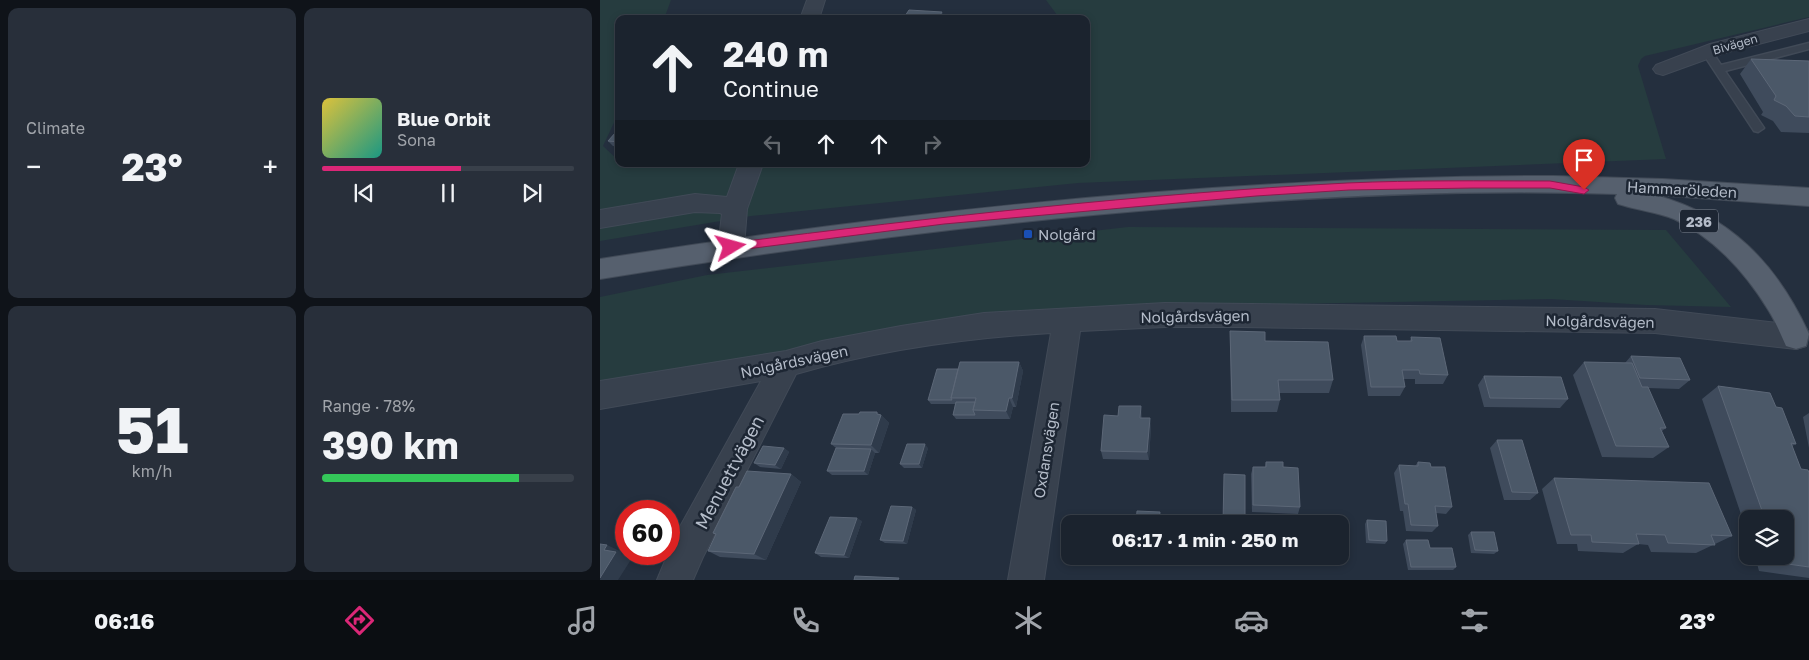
<!DOCTYPE html>
<html lang="en">
<head>
<meta charset="utf-8">
<style>
	:root { --surface:#1b232e; --page:#282f3a; --text:#f1f3f6; --muted:#a0a4aa; --line:#39404a; --accent:#db2777 }
	body { margin:0; font-family:"Golos Text",sans-serif; background:var(--page); color:var(--text); height:100vh; display:flex; flex-direction:column; font-size:19px; white-space:nowrap }
	* { box-sizing:border-box; margin:0 }
	p { font-size:16px; color:var(--muted) }
	.icon { flex:none; width:28px; height:28px; fill:none; stroke:currentColor; stroke-width:2; stroke-linecap:round; stroke-linejoin:round }
	.map { position:relative; flex:1; overflow:hidden }
	.side { display:flex; flex-direction:column; gap:8px; padding:8px; background:#0f1319; width:600px }
	.side>* { flex:none }
	.banner { position:absolute; left:15px; top:15px; width:475px; height:152px; border-radius:10px; box-shadow:0 2px 8px #0003,0 0 0 1px var(--line); background:#1b232e; color:var(--text); overflow:hidden }
	.buttons { position:absolute; left:1139px; top:510px; display:grid; gap:10px }
	.buttons a { display:grid; place-items:center; width:55px; height:55px; border-radius:10px; background:var(--surface); box-shadow:0 2px 8px #0003,0 0 0 1px var(--line); font-size:25px }
	.speed { position:absolute; left:15px; top:500px; display:flex; gap:10px; font-size:25px; font-weight:700; text-align:center }
	.speed>* { display:grid; place-content:center; width:65px; height:65px; border-radius:50%; background:var(--surface); box-shadow:0 2px 8px #0003,0 0 0 1px var(--line); line-height:1 }
	.speed .limit { border:8px solid #d22; background:#fff; color:#111 }
	.pin { position:absolute; display:grid; place-items:center; width:42px; height:42px; color:#fff; margin:-51px -21px; border-radius:50% 50% 50% 0; rotate:-45deg; box-shadow:0 0 5px #0007 }
	.pin .icon { rotate:45deg }
	.me { position:absolute; width:55px; margin:-28px; rotate:82deg; stroke-linejoin:round; filter:drop-shadow(0 0 4px #0008) }
	.turn { display:flex; align-items:center; gap:18px; height:105px; padding:0 25px; font-size:22px }
	.turn .icon { width:65px; height:65px; stroke-width:2.5 }
	.turn b { display:block; font-size:35px; line-height:42px }
	.lanes { display:flex; align-items:center; height:48px; padding:0 25px; background:#0003; justify-content:center; gap:25px; direction:ltr }
	.lanes .off { opacity:.35 }
	.big { font-size:38px; font-weight:700; line-height:1.1 }
	.side .card { flex:1; display:flex; flex-direction:column; justify-content:center; gap:8px; min-width:0; padding:0 18px; border-radius:10px; background:var(--page) }
	.side .dial { align-items:center; gap:0 }
	.dial b { font-size:65px; line-height:1 }
	.song { display:flex; align-items:center; gap:15px }
	.cover { width:60px; height:60px; border-radius:8px; background:linear-gradient(135deg,hsl(50 70% 55%),hsl(170 70% 35%)) }
	.played { height:5px; border-radius:2px; background:linear-gradient(90deg,var(--accent) 55%,var(--line) 55%) }
	.keys { display:flex; justify-content:space-around; direction:ltr }
	.heat { display:flex; justify-content:space-between; align-items:center; font-size:28px; direction:ltr }
	.charge { height:8px; border-radius:4px; background:linear-gradient(90deg,#34c759 78%,var(--line) 0) }
	.side .tiles { flex:1; display:grid; gap:8px; grid-template-columns:repeat(2,1fr) }
	.trip { position:absolute; left:461px; top:515px; width:288px; height:50px; border-radius:10px; background:var(--surface); box-shadow:0 2px 8px #0003,0 0 0 1px var(--line); font-weight:700; line-height:50px; text-align:center }
	.menu { display:flex; height:80px; justify-content:space-around; align-items:center; background:#0b0e12; color:var(--muted) }
	.menu .icon { width:35px; height:35px }
	.menu .on { color:var(--accent) }
	.menu b { font-size:22px; color:var(--text) }
	main { display:flex; flex:1; min-height:0 }
	.map>svg:first-child { display:block }
	.green { fill:#263c3f }
	.lines { fill:none; stroke-linecap:round; stroke-linejoin:round }
	.lane-casing { stroke:#414a57; stroke-width:3 }
	.street-casing { stroke:#414a57; stroke-width:2 }
	.primary-casing { stroke:#414a57; stroke-width:2 }
	.lane { fill:#38414e; fill-rule:evenodd }
	.street { fill:#38414e; fill-rule:evenodd }
	.primary { fill:#56606e; fill-rule:evenodd }
	.wall { fill:#3f4b5c }
	.shaded-wall { fill:#2f3b4b }
	.building { fill:#4b5868; stroke:#5c6777 }
	.route { fill:#db2777; stroke:#8e194d }
	.transit-dot { fill:#1a4fb4; stroke:#1d2633; stroke-width:2 }
	.labels { text-anchor:middle; dominant-baseline:central; stroke-width:5; stroke-linejoin:round; paint-order:stroke }
	.far-street-label { font-size:12px; fill:#b4bcc9; stroke:#1d2633 }
	.shield { fill:#1d2633; stroke:#878f9c; stroke-width:1 }
	.shield-label { font-size:14px; font-weight:bold; fill:#b4bcc9 }
	.street-label { font-size:15px; fill:#b4bcc9; stroke:#1d2633 }
	.poi-label { font-size:15px; fill:#b4bcc9; stroke:#1d2633; text-anchor:start }
	.near-street-label { font-size:18px; fill:#b4bcc9; stroke:#1d2633 }
</style>
</head>
<body>
<main>
<section class="side">
<div class="tiles">
<div class="card"><p>Climate</p>
<div class="heat"><a>−</a><b class="big">23°</b><a>+</a></div>
</div>
<div class="card">
<div class="song"><i class="cover"></i><div><b>Blue Orbit</b><p>Sona</p></div></div>
<div class="played"></div>
<div class="keys"><svg class="icon" aria-label="previous" viewBox="0 0 24 24"><path d="M18 5L8 12l10 7zM5 5v14"/></svg><svg class="icon" aria-label="pause" viewBox="0 0 24 24"><path d="M8 5v14M16 5v14"/></svg><svg class="icon" aria-label="next" viewBox="0 0 24 24"><path d="M6 5l10 7-10 7zM19 5v14"/></svg></div>
</div>
<div class="card dial"><b>51</b><p>km/h</p></div>
<div class="card"><p>Range · 78%</p><b class="big">390 km</b><div class="charge"></div></div>
</div>
</section>
<div class="map">
<svg width="1209" height="580" viewBox="0 0 1209 580">
	<rect width="100%" height="100%" fill="#242f3e"/>
	<path class="green" d="M0,0H71L64,19H19V112L3,146L19,161V164L24,167L40,164H486V19H460L446,0H1209V17L1045,56L1041,59L1038,66L1066,159L478,183L151,216L0,241Z
		M528,227L1066,230L1131,307L1046,305L951,299L687,304L475,312L0,388V297L107,275Z"/>
	<g class="lines">
		<defs>
			<path id="lane" d="M1209,43V49L1125,71L1164,128L1158,132L1154,131L1102,52L1103,50H1111L1121,65Z"/>
			<path id="street" d="M207,0H225L219,19H200Z
				M1209,19V31L1124,53L1063,75L1056,73L1053,69L1056,65L1110,44Z
				M139,164H163L147,209L144,247L140,254L131,257L122,254L118,247L122,214L120,213L95,212L0,228V210L95,194L127,197Z
				M565,303L1055,309L1196,325L1206,328L1209,334L1206,346L1196,349L1055,333L641,327H565L480,331L444,580H408L451,333C365,338 279,350 196,374L103,557L93,580H57L77,532L161,381L0,409V381L186,351L222,341L301,326L384,313Z"/>
			<path id="primary" d="M954,176L1063,179L1209,188V206L1055,195C1130,215 1177,264 1209,334L1206,346L1196,349L1186,346C1180,333 1175,320 1167,308C1145,272 1113,237 1074,219C1056,212 1037,210 1018,204L1015,198L1017,194C870,189 723,196 576,208C383,223 191,248 0,279V259C316,209 635,176 954,176Z"/>
		</defs>
		<use href="#lane" class="lane-casing"/>
		<use href="#street" class="street-casing"/>
		<use href="#primary" class="primary-casing"/>
		<use href="#lane" class="lane"/>
		<use href="#street" class="street"/>
		<use href="#primary" class="primary"/>
	</g>
	<path class="wall" d="M1151,59L1209,61V133L1181,132L1173,121L1161,115L1163,112L1140,74Z
		M19,132V147L13,146L8,141Z
		M630,331L665,341L733,380L729,393H679L680,400L677,412H631L630,345Z
		M764,336L797,341H810L811,337L848,375L843,384H815V379H803L805,387L800,396H768L761,345Z
		M1031,356L1090,380L1079,389L1048,388L1066,428L1062,431L1069,447L1053,458L1002,457L973,375L984,362L1025,363Z
		M419,362L423,371L416,407H413L410,419H356L353,415L355,404H331L328,400L358,369Z
		M884,376L968,399L960,408L884,407L878,385Z
		M1118,386L1176,407L1196,444L1192,446L1201,469L1209,473V578L1159,571L1155,556H1185V519H1148V535L1102,399Z
		M1209,413V448L1203,417Z
		M279,414L281,415L289,423L279,453H275L268,475H232L227,471L236,448L231,444Z
		M542,415V418L551,426L549,460L503,459L501,451Z
		M897,440L938,493L930,500H904L890,448Z
		M184,448L189,452L181,469L160,467L154,463Z
		M328,448L322,468H304L300,464Z
		M666,462L683,467L700,507L698,514L652,512L651,474L653,467H665Z
		M818,462L831,467L852,507L846,514L836,513L838,526L832,532L806,531L803,511H800L794,473L799,465L815,466Z
		M191,474L201,482L166,560L120,557L108,551L116,535L113,533L139,487Z
		M954,478L1132,536L1096,553L1051,552L1048,545L1038,544L1023,553L978,551L977,544H957L942,489Z
		M312,507L316,510L307,544L285,543L280,540Z
		M767,520L787,541L785,544L766,543L765,524Z
		M262,521L249,558L221,557L215,553Z
		M871,532L898,551L894,554L871,553L868,535Z
		M806,540L830,548L856,567L853,570H808L803,544Z"/>
	<path class="shaded-wall" d="M342,12L345,19H338Z
		M419,362L423,371L416,407L412,398Z
		M409,398L413,407L410,419L406,411Z
		M541,406L542,415L541,426L540,418Z
		M277,412L281,416V415L289,423L279,453L271,445Z
		M550,418L551,426L549,460L547,452Z
		M325,444L328,448L322,468L319,464Z
		M184,448L189,452L181,469L175,465Z
		M271,449L275,453L268,475L264,471Z
		M191,474L201,482L166,560L154,554Z
		M312,507L316,510L307,544L303,541Z
		M257,518L262,521L249,558L244,555Z
		M7,545L22,552L21,554L32,558L18,580H0L4,550Z"/>
	<path class="building" d="M309,10L342,12L338,19H303Z
		M1151,59L1209,61V117L1195,116L1186,106L1174,100L1176,96Z
		M16,132H19V142L8,141Z
		M630,331L665,332V341L728,342L733,380H678L680,400H632Z
		M764,336H796L797,341H812L811,337L840,338L848,375L820,374L819,370H802L805,387H771Z
		M1031,356L1080,358L1090,380L1040,378Z
		M360,362H419L412,398H409L406,411L373,410L376,398H351Z
		M984,362L1032,363L1042,387H1048L1066,428H1060L1069,447L1016,446Z
		M337,369H358L351,398L352,400H328Z
		M884,376L961,377L968,399L890,398Z
		M1118,386L1170,393L1176,407L1182,408L1196,444L1191,443L1201,469L1208,470L1209,473V567L1181,563L1178,556H1185V519H1165Z
		M356,402H375L373,410L375,415H353Z
		M519,406H541L540,418H550L547,452L501,451L504,415L518,416Z
		M260,412H277V414L281,415L271,445L231,444L243,414H259Z
		M897,440H922L938,493L912,492Z
		M307,444H325L319,464H300Z
		M163,446L184,448L175,465L154,463Z
		M236,448L271,449L264,471H227Z
		M666,462H683V467L698,468L700,507L653,505V467H666Z
		M818,462L830,463L831,467H845L852,507L835,506L838,526L811,525L808,504H805L799,465L818,466Z
		M147,471L191,474L154,554L108,551L116,534L113,533L136,487H139Z
		M624,474L645,475V524H623Z
		M954,478L1109,483L1132,536L1111,535L1115,545L1068,543L1065,535L1036,534L1039,544L992,542L991,535H971Z
		M291,506L312,507L303,541L280,540Z
		M537,511L560,512L559,524H536Z
		M230,517L257,518L244,555L215,553Z
		M767,520L786,521L787,541L769,540Z
		M871,532H894L898,551L875,550Z
		M806,540H828L830,548H852L856,567H811Z
		M0,544L7,545L4,550L16,552L0,578Z
		M255,576L299,578L298,580H254Z"/>
	<path class="route" d="M950,181L984,187L989,190L984,194L950,188H872L749,190L656,196L344,224L131,251L125,247L131,243C335,217 541,194 747,183C814,180 882,181 950,181Z"/>
	<rect class="transit-dot" x="423" y="229" width="10" height="10" rx="2.5"/>
	<g class="labels">
		<g class="far-street-label">
			<text transform="translate(1135 44) rotate(-16)">Bivägen</text>
		</g>
		<rect class="shield" x="1080" y="209.5" width="38" height="23" rx="4"/>
		<g class="shield-label">
			<text x="1099" y="221">236</text>
		</g>
		<g class="street-label">
			<text transform="translate(1082 189) rotate(3)">Hammaröleden</text>
			<text transform="translate(595 316) rotate(-1)">Nolgårdsvägen</text>
			<text transform="translate(1000 321) rotate(1)">Nolgårdsvägen</text>
			<text transform="translate(194 361) rotate(-12)">Nolgårdsvägen</text>
			<text transform="translate(446 450) rotate(-81)">Oxdansvägen</text>
		</g>
		<g class="poi-label">
			<text x="438" y="234">Nolgård</text>
		</g>
		<g class="near-street-label">
			<text transform="translate(129 472) rotate(-62)">Menuettvägen</text>
		</g>
	</g>
</svg>
<div class="buttons">
<a><svg class="icon" aria-label="layers" viewBox="0 0 24 24"><path d="M12 4l9 5-9 5-9-5zM3 14l9 5 9-5"/></svg></a>
</div>
<div class="speed"><div class="limit">60</div></div>
<div class="pin" style="left:984px;top:190px;background:#d93025"><svg class="icon" aria-label="arrive" viewBox="0 0 24 24"><path d="M6 21V4h12l-3 4 3 4H6"/></svg></div>
<svg class="me" style="left:131px;top:247px" viewBox="-20 -20 40 40"><path d="M0-17L14 15 0 8-14 15z" fill="#db2777" stroke="#fff" stroke-width="4"/></svg>
<div class="trip">06:17 · 1 min · 250 m</div>
<div class="banner">
<div class="turn"><svg class="icon" aria-label="ahead" viewBox="0 0 24 24"><path d="M12 20V5M6 11l6-6 6 6"/></svg><div><b>240 m</b>Continue</div></div>
<div class="lanes"><svg class="icon off" aria-label="left" viewBox="0 0 24 24"><path d="M17 20v-9H6M10 6l-5 5 5 5"/></svg><svg class="icon" aria-label="ahead" viewBox="0 0 24 24"><path d="M12 20V5M6 11l6-6 6 6"/></svg><svg class="icon" aria-label="ahead" viewBox="0 0 24 24"><path d="M12 20V5M6 11l6-6 6 6"/></svg><svg class="icon off" aria-label="right" viewBox="0 0 24 24"><path d="M7 20v-9h11M14 6l5 5-5 5"/></svg></div>
</div>
</div>
</main>
<nav class="menu">
<b>06:16</b>
<svg class="icon on" aria-label="directions" viewBox="0 0 24 24"><path d="M12 3l9 9-9 9-9-9zM9 14v-3h6M13 9l2 2-2 2"/></svg>
<svg class="icon" aria-label="music" viewBox="0 0 24 24"><path d="M9 18V5l10-2v13"/><circle cx="6" cy="18" r="3"/><circle cx="16" cy="16" r="3"/></svg>
<svg class="icon" aria-label="phone" viewBox="0 0 24 24"><path d="M5 4h4l2 5-3 2q2 4 5 5l2-3 5 2v4C11 20 4 13 5 4z"/></svg>
<svg class="icon" aria-label="climate" viewBox="0 0 24 24"><path d="M12 3v18M4 7l16 10M4 17L20 7"/></svg>
<svg class="icon" aria-label="car" viewBox="0 0 24 24"><path d="M5 17H2v-5l4-1 3-4h7l3 4 3 1v5h-3M9 17h6M6 11h13"/><circle cx="7" cy="17" r="2"/><circle cx="17" cy="17" r="2"/></svg>
<svg class="icon" aria-label="filters" viewBox="0 0 24 24"><path d="M4 7h16M4 17h16"/><circle cx="9" cy="7" r="2"/><circle cx="15" cy="17" r="2"/></svg>
<b>23°</b>
</nav>
</body>
</html>
